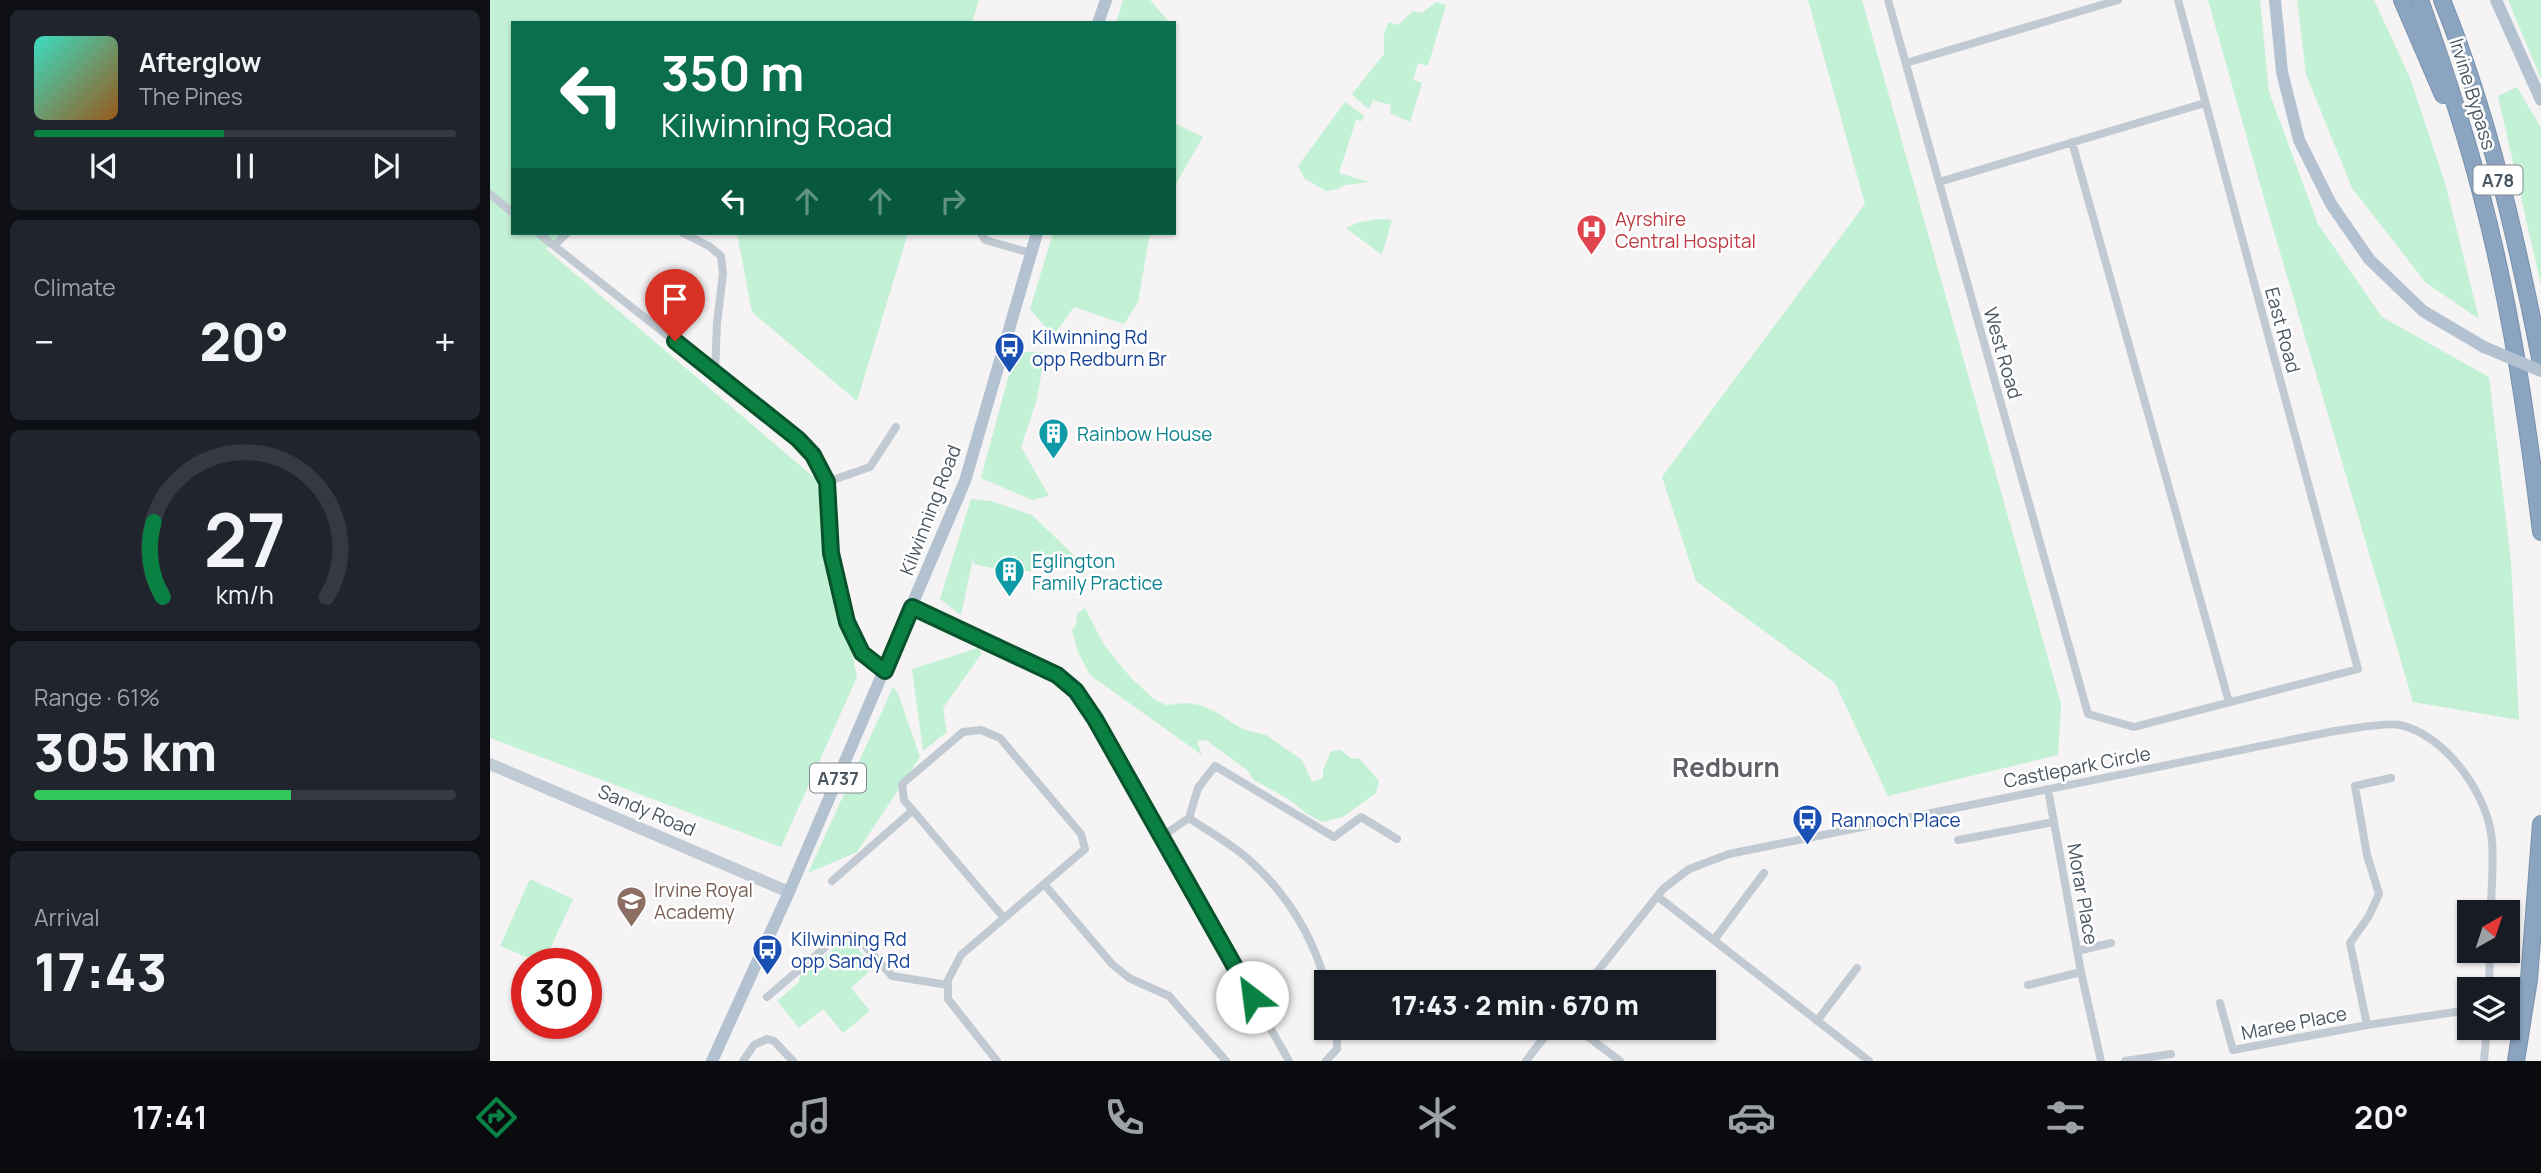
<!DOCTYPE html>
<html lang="en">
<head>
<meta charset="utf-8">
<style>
	:root { --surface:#171b24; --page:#20242c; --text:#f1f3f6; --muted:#9ea1a6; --line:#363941; --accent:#0b8043 }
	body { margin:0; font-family:Manrope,sans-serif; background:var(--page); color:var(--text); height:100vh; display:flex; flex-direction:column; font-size:26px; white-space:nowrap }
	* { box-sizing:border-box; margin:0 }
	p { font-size:23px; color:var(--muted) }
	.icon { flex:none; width:38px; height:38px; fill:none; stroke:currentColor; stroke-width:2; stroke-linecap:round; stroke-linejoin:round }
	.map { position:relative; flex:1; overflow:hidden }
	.sheet { display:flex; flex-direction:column; gap:10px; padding:10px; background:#0d0f14; width:490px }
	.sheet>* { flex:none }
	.top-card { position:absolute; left:21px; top:21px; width:665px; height:214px; border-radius:0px; box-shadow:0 2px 5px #0004; background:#0b6e4f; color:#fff; overflow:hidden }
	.needle { width:46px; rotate:39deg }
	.buttons { position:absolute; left:1967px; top:900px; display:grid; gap:14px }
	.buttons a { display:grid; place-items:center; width:63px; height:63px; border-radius:0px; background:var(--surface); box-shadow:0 2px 5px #0004; font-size:35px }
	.speed { position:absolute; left:21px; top:948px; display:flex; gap:14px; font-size:35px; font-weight:700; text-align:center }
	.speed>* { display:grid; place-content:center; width:91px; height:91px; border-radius:50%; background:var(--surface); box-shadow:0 2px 5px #0004; line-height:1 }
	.speed .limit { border:10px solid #d22; background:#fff; color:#111 }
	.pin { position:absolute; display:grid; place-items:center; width:60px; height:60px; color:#fff; margin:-72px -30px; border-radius:50% 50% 50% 0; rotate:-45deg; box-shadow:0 0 7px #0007 }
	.pin .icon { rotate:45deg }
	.me { position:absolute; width:77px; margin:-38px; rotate:330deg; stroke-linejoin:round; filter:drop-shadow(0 0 5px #0008) }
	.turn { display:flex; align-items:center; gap:24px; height:147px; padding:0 35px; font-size:32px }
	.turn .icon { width:91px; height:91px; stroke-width:2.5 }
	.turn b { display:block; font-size:49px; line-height:60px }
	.lanes { display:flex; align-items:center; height:66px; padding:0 35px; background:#0003; justify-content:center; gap:35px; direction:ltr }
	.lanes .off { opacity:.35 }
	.big { font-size:52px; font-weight:800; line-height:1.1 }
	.sheet .tile { flex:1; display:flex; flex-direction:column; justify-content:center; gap:10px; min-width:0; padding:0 24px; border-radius:10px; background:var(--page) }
	.sheet .dial { align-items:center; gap:0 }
	.dial svg { height:182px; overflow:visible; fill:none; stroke:var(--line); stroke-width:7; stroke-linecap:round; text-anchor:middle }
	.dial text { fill:var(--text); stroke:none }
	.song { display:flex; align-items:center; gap:21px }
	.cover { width:84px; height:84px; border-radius:10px; background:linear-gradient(135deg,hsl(170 70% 55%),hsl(30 70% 35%)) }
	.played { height:7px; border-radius:4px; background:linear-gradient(90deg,var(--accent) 45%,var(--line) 45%) }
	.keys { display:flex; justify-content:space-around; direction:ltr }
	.heat { display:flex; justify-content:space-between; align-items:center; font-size:38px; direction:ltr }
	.charge { height:10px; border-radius:5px; background:linear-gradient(90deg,#34c759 61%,var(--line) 0) }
	.trip { position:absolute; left:824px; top:970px; width:402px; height:70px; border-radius:0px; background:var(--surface); box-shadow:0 2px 5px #0004; font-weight:800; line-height:70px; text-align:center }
	.menu { display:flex; height:112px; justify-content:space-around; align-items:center; background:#090b0e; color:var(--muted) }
	.menu .icon { width:49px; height:49px }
	.menu .selected { color:var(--accent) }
	.menu b { font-size:32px; color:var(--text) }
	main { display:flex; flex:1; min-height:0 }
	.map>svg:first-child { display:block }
	.green { fill:#c3f1d5 }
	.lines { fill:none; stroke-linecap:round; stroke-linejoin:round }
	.highway-casing { stroke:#7690ad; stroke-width:18 }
	.street { stroke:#c1cad2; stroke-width:8 }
	.secondary { stroke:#c1cbd6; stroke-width:12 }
	.primary { stroke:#b3c2d1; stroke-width:12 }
	.highway { stroke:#8ba5c1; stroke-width:16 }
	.primary-bridge { stroke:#b3c2d1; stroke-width:12 }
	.route-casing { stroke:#07532c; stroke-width:18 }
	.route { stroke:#0b8043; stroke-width:12 }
	.labels { text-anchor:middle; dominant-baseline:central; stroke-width:5; stroke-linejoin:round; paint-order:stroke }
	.shield { fill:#fff; stroke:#808990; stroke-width:2 }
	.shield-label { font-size:18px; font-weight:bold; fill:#4a5661 }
	.street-label { font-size:19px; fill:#4a5661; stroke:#fff }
	.health-label { font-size:19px; fill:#be3a42; stroke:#fff; text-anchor:start }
	.transit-label { font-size:19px; fill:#164399; stroke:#fff; text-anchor:start }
	.culture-label { font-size:19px; fill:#0d838f; stroke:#fff; text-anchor:start }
	.education-label { font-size:19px; fill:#785e54; stroke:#fff; text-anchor:start }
	.district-label { font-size:26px; font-weight:bold; fill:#5f6368; stroke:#fff }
</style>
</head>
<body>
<main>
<section class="sheet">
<div class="tile">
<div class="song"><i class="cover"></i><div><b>Afterglow</b><p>The Pines</p></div></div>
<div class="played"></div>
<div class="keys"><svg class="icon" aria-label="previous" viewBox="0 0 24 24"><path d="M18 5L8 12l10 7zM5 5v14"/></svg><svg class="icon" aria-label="pause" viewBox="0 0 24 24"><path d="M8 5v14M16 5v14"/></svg><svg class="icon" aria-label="next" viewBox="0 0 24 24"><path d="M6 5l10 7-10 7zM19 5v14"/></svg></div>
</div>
<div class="tile"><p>Climate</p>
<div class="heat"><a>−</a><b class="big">20°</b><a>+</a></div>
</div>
<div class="tile dial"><svg viewBox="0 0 100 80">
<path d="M14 69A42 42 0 1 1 86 69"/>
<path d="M14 69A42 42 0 0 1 10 36" stroke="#0b8043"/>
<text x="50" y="56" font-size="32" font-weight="700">27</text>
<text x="50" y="72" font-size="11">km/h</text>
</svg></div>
<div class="tile"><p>Range · 61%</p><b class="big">305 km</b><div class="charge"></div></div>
<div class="tile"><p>Arrival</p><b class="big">17:43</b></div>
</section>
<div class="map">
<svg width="2051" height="1061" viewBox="0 0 2051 1061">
	<rect width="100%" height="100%" fill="#f5f3f3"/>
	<path class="green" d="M0,0H489L482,23H23V233H73L56,249L326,479L367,677L291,847L0,738Z
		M633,0H660L680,23H626Z
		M1318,0H1372L1571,704L1568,755L1398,796L1345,683L1206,581L1172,477L1375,204Z
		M1718,0H1770L1779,92L1828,224L1892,317L1999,377L2021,561L2029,720L1923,702L1774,198Z
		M1807,0H1884L1920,78L1955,183L1989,319L1936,283L1862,188L1816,74Z
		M2018,0H2051V79Z
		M946,2L956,5L938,66L928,63L923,80L932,83L920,122L900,113L901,105L883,100L880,108H877L862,94L894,54V35L898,22L908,25L923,11L932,13Z
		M2027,87L2051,128V285L2008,96Z
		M855,102L874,116L872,121L866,120L849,173L879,182L855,185L847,189L836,191L815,179L808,166Z
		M684,123L713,137L684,187Z
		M888,219L902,220L892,255L856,228L867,223Z
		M247,233H418L367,401L262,312Z
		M563,233H660L648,302L634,324L584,307L563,336L540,309Z
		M525,352H555L547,399L531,447L559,496L542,500L491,478Z
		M481,499L501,501L542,515L592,563C575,565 558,568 541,571C522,573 502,568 484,564L483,558L471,615L450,599Z
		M595,608L614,645L641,678L665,700L676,705L696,703L710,705L726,712L752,729L776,735L812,760L822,782L833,778V771L841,751L851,750L860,758L870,759L889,781L886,793L853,817L832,822L817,814L800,800L764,780L757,770L716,740L707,741L712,755L600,675L587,650L582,630L586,624L587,614Z
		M488,648L492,653L453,708L457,732L433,751L422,669Z
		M403,687L408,693L430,757L367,852L318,873Z
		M40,879L83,899L53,964L10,946Z
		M354,940L363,943L384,967L361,988L380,1011L353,1033L333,1009L309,1028L287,1001L309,982L310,976Z"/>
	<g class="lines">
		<defs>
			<path id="highway" d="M1912,0L1953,95
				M1930,0C1953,65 1975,130 1992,197C2021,307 2037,419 2051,532
				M1952,0C1999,116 2027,241 2051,363
				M2026,1061L2039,979L2051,824"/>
		</defs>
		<use href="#highway" class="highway-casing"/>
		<path class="street" d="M1398,0L1598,714L1644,727L1868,669L1688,0
			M1416,63L1628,0
			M1582,142L1739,702
			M1449,182L1715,103
			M0,194L23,213
			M48,233L308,439L323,455L337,482L341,553L357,622L372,653L395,672
			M193,233L219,246L231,256L233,274L227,323L225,373
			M491,233L495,240L541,253
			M65,245L77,233
			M337,482L380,467L406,427
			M422,607L567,675L585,691L605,719L799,1061
			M1558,789L1591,972L1611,1061
			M699,818L708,788L725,766L844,837L871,817L907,839
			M671,837L699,818C718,831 740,843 757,858C796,892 822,934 836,984
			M1468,840L1564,822
			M342,881L422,811
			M554,884L622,964L639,978L679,996L736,1061
			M1167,896L1379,1061
			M1224,940L1274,873
			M1587,951L1621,943
			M1099,982L1173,889L1199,869L1239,854L1845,731C1861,729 1896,722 1910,725C1956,735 1999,796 2002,841C2004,864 2001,889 2001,912
			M1538,985L1591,972
			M1999,989L2000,950
			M277,997L345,939L362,935L370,940L402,976L458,985
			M1730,1003L1743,1050L1877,1025L1979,1010
			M1327,1021L1367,968
			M1877,1025L1860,943L1879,916L1889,894L1877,855L1865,786L1901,778
			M1085,1027L1130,1061
			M253,1061L264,1045L277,1039L284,1041L303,1061
			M507,1061L458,999V980L471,955L595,849L591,834L510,738L491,730L473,732L412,784L414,800L514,918
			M836,1061L847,1049V1027
			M1036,1061L1062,1027
			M1635,1061L1681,1054
			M1994,1061L1997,1027"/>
		<path class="secondary" d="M0,764L299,892"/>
		<path class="primary" d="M1785,0L1792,72L1809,140L1841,204L1879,259L1933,311L1994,347
			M2006,0L2051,100
			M608,23L616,0
			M222,1061L299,892L475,481L547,233"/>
		<use href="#highway" class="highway"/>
		<path class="primary-bridge" d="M1994,347L2051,371"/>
	</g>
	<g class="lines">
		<defs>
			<path id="route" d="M185,341L308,439L323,455L337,482L341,553L357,622L372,653L395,671L422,607L567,675L586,691L605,719L762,997"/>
		</defs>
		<use href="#route" class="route-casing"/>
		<use href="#route" class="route"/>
	</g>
	<defs>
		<symbol id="hospital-pin" viewBox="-11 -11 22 30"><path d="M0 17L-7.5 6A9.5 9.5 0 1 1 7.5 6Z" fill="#e0444e" stroke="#fff"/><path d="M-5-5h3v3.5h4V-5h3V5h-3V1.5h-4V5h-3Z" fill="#fff"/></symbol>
		<symbol id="bus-pin" viewBox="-11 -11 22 30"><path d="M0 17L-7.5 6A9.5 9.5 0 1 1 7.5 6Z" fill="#1a4fb4" stroke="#fff"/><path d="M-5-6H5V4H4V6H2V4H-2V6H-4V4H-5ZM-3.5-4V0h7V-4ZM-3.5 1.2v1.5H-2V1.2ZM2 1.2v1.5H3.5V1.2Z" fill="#fff"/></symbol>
		<symbol id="building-pin" viewBox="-11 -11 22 30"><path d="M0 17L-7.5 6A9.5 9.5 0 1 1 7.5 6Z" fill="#0f9aa8" stroke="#fff"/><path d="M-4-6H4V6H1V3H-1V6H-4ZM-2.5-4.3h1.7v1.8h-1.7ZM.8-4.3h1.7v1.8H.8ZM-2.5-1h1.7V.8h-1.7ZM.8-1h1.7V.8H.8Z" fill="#fff"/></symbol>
		<symbol id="school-pin" viewBox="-11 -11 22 30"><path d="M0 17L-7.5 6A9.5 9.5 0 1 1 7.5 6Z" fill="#8d6e63" stroke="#fff"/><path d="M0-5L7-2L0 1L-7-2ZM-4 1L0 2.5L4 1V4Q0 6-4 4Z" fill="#fff"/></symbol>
	</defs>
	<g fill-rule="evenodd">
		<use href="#hospital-pin" x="1084" y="212" width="35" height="47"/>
		<use href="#bus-pin" x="502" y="330" width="35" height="47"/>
		<use href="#building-pin" x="546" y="416" width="35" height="47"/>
		<use href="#building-pin" x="502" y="554" width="35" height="47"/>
		<use href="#bus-pin" x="1300" y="802" width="35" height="47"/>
		<use href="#school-pin" x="124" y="884" width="35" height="47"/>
		<use href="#bus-pin" x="260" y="932" width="35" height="47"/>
	</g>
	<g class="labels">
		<g class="shield">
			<rect x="1983.5" y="165.5" width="49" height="29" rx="5"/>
			<rect x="320" y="763.5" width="56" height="29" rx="5"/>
		</g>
		<g class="shield-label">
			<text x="2008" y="180">A78</text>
			<text x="348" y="778">A737</text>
		</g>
		<g class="street-label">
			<text transform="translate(1983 94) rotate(73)">Irvine Bypass</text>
			<text transform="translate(1793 330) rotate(75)">East Road</text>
			<text transform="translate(1513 353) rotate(74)">West Road</text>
			<text transform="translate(440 510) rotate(-69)">Kilwinning Road</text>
			<text transform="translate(1587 767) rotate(-11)">Castlepark Circle</text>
			<text transform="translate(157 810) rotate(23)">Sandy Road</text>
			<text transform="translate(1593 894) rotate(80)">Morar Place</text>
			<text transform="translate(1804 1023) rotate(-11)">Maree Place</text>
		</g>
		<g class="health-label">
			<text x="1125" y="219">Ayrshire<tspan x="1125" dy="22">Central Hospital</tspan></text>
		</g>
		<g class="transit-label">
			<text x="542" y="337">Kilwinning Rd<tspan x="542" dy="22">opp Redburn Br</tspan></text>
			<text x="1341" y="820">Rannoch Place</text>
			<text x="301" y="939">Kilwinning Rd<tspan x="301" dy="22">opp Sandy Rd</tspan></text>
		</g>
		<g class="culture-label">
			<text x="587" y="434">Rainbow House</text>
			<text x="542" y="561">Eglington<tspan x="542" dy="22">Family Practice</tspan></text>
		</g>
		<g class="education-label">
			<text x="164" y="890">Irvine Royal<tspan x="164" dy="22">Academy</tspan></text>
		</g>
		<g class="district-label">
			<text x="1236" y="767">Redburn</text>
		</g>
	</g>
</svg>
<div class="buttons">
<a><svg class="needle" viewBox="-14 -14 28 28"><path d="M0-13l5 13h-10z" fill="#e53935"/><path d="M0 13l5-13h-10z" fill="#9ea1a6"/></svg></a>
<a><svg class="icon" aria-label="layers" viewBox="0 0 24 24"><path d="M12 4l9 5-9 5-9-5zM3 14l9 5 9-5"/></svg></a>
</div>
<div class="speed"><div class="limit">30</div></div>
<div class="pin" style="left:185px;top:341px;background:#d93025"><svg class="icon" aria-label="arrive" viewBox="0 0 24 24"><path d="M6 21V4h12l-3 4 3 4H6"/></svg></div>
<svg class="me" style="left:762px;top:997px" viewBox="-20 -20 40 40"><circle r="19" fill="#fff"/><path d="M0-13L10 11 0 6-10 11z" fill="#0b8043"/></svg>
<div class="trip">17:43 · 2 min · 670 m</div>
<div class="top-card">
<div class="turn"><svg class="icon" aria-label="left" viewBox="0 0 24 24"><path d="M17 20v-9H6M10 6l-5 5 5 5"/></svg><div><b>350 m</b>Kilwinning Road</div></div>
<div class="lanes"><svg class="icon" aria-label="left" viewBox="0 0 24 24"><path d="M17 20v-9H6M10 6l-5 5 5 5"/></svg><svg class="icon off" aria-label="ahead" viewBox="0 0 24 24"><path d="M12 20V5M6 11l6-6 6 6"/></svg><svg class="icon off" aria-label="ahead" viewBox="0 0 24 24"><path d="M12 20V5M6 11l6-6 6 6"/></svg><svg class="icon off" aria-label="right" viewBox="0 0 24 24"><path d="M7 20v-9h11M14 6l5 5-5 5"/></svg></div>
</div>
</div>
</main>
<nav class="menu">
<b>17:41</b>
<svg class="icon selected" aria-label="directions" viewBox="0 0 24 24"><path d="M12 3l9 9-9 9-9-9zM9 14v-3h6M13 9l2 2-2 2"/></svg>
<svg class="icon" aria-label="music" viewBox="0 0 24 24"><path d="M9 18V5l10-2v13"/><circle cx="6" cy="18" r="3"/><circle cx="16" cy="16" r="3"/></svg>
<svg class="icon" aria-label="phone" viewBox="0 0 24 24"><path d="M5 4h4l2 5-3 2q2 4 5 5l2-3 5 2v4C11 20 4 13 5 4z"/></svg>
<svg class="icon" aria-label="climate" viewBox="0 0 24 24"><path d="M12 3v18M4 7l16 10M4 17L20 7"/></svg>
<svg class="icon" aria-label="car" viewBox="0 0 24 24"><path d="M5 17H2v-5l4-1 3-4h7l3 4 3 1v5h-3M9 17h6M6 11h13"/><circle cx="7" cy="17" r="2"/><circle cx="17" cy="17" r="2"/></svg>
<svg class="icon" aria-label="filters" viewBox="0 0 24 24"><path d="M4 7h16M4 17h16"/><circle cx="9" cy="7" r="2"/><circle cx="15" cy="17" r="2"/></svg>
<b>20°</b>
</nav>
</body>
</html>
